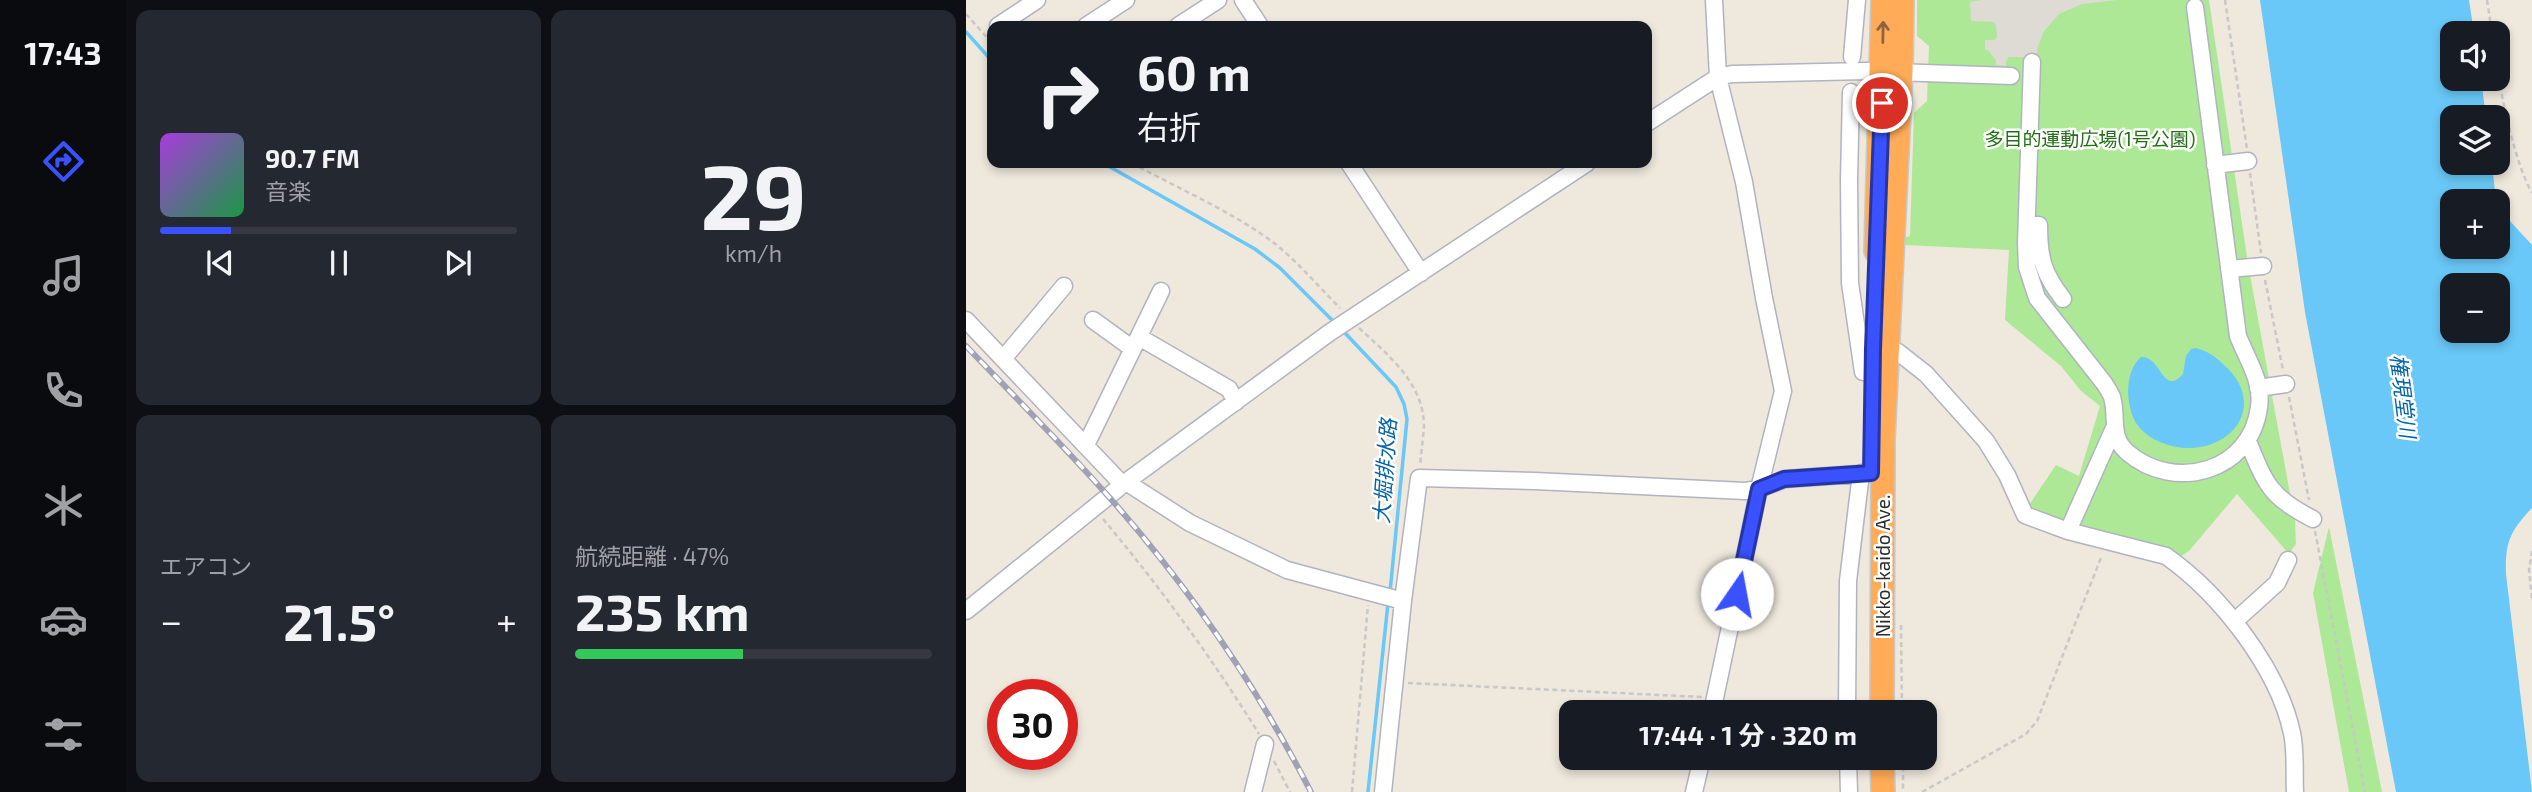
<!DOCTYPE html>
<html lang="ja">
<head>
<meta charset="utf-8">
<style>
	:root { --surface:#171b24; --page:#242831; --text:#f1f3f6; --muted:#9ea1a6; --line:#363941; --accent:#3951ff }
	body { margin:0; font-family:"Exo 2","Noto Sans JP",sans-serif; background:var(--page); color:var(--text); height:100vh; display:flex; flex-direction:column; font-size:26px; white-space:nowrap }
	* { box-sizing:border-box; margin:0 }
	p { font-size:23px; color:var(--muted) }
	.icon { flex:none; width:38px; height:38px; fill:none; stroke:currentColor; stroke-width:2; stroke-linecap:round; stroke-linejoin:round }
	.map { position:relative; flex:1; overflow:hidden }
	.sheet { display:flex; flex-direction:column; gap:10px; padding:10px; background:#0d0f14; width:840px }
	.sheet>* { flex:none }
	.guide { position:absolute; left:21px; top:21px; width:665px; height:147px; border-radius:14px; box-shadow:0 4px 10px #0003; background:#171b24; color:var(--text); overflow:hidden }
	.controls { position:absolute; left:1474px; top:21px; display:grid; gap:14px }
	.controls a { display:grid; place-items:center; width:70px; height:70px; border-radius:14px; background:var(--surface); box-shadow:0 4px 10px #0003; font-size:35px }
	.speed { position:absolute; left:21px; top:679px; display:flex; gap:14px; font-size:35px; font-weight:700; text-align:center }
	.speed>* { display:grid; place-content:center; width:91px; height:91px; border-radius:50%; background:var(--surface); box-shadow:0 4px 10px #0003; line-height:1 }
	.speed .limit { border:10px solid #d22; background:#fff; color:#111 }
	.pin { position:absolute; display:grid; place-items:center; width:60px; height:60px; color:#fff; margin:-30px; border:4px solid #fff; border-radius:50%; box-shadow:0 2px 7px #0007 }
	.me { position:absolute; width:77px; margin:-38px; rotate:12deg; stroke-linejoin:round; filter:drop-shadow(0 0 5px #0008) }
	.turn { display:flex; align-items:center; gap:24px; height:147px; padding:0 35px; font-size:32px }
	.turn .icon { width:91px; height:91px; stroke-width:2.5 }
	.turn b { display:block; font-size:49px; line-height:60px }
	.big { font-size:52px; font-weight:700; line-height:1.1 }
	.sheet .tile { flex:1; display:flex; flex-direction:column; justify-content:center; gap:10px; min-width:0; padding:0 24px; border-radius:14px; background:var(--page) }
	.sheet .dial { align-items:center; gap:0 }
	.dial b { font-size:91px; line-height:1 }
	.song { display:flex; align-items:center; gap:21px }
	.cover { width:84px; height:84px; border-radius:10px; background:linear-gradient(135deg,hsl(280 70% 55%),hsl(140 70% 35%)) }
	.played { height:7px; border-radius:4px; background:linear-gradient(90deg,var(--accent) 20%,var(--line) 20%) }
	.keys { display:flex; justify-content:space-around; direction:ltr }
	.heat { display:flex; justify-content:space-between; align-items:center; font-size:38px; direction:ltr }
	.charge { height:10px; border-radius:5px; background:linear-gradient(90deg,#34c759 47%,var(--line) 0) }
	.sheet .tiles { flex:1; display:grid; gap:10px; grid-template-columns:repeat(2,1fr) }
	.trip { position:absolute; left:593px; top:700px; width:378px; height:70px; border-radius:14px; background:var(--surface); box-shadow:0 4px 10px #0003; font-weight:700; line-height:70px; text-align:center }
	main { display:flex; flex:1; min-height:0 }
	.tabs { display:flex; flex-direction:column; width:126px; justify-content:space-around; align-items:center; background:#090b0e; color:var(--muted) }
	.tabs .icon { width:49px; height:49px }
	.tabs .active { color:var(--accent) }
	.tabs b { font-size:32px; color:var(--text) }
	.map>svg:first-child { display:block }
	.green { fill:#ade896 }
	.plaza { fill:#dedbd4 }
	.water { fill:#69c8f7; fill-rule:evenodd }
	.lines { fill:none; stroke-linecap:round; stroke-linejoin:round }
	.stream { stroke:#69c8f7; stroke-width:3.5 }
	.minor-casing { stroke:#b1b3c0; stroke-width:19 }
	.highway-casing { stroke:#c8c8c8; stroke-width:26 }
	.path { stroke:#c8c8c8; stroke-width:2.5; stroke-dasharray:5 3.5; stroke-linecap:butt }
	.minor { stroke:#fff; stroke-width:16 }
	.highway { stroke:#ffab57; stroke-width:23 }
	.rail-casing { stroke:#9fa1b7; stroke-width:6 }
	.rail { stroke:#fff; stroke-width:3.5; stroke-dasharray:10; stroke-linecap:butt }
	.oneway { stroke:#8b653f }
	.route-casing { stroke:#2535a6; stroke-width:18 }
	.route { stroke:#3951ff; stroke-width:12 }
	.labels { text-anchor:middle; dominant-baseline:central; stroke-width:5; stroke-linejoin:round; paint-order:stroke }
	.park-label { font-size:19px; fill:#226f15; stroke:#fff }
	.street-label { font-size:19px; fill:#2c2c2c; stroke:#fff }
	.water-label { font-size:21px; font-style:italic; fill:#0464a8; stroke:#fff }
</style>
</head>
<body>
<main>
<nav class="tabs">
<b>17:43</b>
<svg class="icon active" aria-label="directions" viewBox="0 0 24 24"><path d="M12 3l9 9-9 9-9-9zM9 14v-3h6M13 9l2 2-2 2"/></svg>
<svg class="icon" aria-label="music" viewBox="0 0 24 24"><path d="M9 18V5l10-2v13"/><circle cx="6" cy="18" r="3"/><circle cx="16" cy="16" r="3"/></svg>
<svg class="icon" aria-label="phone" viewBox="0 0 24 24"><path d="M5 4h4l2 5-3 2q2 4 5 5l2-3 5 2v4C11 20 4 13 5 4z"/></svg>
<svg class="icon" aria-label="climate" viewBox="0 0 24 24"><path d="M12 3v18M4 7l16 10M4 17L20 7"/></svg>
<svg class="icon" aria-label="car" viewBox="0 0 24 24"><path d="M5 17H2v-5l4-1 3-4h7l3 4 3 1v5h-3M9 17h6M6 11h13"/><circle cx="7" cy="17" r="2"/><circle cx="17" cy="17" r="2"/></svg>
<svg class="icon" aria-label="filters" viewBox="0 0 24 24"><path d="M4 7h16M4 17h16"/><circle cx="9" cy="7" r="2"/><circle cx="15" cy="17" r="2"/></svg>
</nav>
<section class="sheet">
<div class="tiles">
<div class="tile">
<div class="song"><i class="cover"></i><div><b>90.7 FM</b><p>音楽</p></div></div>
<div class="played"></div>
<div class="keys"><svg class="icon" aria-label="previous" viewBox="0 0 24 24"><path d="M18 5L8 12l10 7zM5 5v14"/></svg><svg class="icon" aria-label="pause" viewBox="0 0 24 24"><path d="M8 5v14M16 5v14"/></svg><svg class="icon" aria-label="next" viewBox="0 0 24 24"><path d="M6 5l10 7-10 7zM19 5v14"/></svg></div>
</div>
<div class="tile dial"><b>29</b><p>km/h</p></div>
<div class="tile"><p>エアコン</p>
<div class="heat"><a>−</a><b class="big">21.5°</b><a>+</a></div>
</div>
<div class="tile"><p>航続距離 · 47%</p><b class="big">235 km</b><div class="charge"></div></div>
</div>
</section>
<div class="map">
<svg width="1566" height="792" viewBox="0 0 1566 792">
	<rect width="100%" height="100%" fill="#eee8dd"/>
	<path class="green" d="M951,0H1243L1282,264L1329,521L1330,544L1323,554L1271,494L1223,551L1215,556L1110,530L1061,508L1090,465L1113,476L1134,406L1115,391L1095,366L1039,320L1043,250L939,245L938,238L944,236L948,113L961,101L963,46L951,36Z
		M1363,527L1416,792H1383L1347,593Z"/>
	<path class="plaza" d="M1016,0H1151L1116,4L1093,14L1078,31L1071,49V62L1058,57H1043L1040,61V66L1030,65V60L1022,50H1019V40H1028L1031,37L1030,25L1028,22L1005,21L1004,2Z"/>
	<path class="water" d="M1294,0H1503L1508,33H1486V79H1515L1520,117H1486V163H1526L1530,201H1486V247H1531V207L1566,245V508C1544,531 1539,542 1540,574L1566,792H1430L1339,312ZM1486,285H1531V331H1486Z
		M1230,348C1241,351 1249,356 1257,364C1310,410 1253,467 1194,442C1178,435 1167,424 1164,407C1160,391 1162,368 1175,357C1196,356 1196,397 1217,374L1220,356L1225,349Z"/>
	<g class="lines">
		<path class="stream" d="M0,32L26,61
			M137,163L289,249L314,268L367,321
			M379,333L430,387L438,404L441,419L424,592
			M402,792L422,603"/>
		<defs>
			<path id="minor" d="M277,0L294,26
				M32,26L71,0
				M120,26L160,0
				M212,26L252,0
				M886,57L891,0
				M1066,62L1060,243L1061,267L1071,298L1138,383C1141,388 1144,392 1146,397C1152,417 1143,436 1161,452C1208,493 1285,472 1293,407C1297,382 1281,359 1272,336L1229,7
				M885,92L883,180L884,283L897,372L906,371
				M681,123L752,77L766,74L900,71L1045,76
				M383,163L455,273
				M1249,165L1282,161
				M1061,225H1073C1073,258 1077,273 1097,299
				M1263,269L1297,266
				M0,320L157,485
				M127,320L167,349
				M173,337L263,389L270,402
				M907,349L932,352L960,374L1020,441L1041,475L1059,515L1102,531L1200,556C1254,594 1312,668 1326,733C1330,751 1328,773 1329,792
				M37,359L98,286
				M1292,388L1320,384
				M1282,441C1299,484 1305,498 1347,519
				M120,445L195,291
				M160,482L224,523L321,570L437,601
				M1102,531L1148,428
				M0,611L160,482L363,333L621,163
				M1269,621L1311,583L1322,560
				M746,712L793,489L817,391L798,298L778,182L752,77L748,0
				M881,712L882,581L895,473
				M882,758L883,792
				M287,792L299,744
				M417,792L437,601L453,478L569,481L779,491L793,489L819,479L906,473
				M728,792L736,758"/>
			<path id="highway" d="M910,251L917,0
				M916,712L917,439L935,71L936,0
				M916,758L917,792"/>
		</defs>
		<use href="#minor" class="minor-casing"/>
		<use href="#highway" class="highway-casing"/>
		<path class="path" d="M1259,0L1281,149
			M1521,0L1526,33
			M0,14L26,43
			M1531,69C1537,103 1549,163 1566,193
			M166,163C211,188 267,212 308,243C332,262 352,286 374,308
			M1284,173L1295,253
			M1299,280L1317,370
			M393,328C422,355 458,383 458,427C457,440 455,453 454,466
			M1323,397L1343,500
			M137,519C194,587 246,658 293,734
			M1349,531L1399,792
			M1566,551L1563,570L1566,599
			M935,625L936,712
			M442,683L736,697
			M937,758V792
			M308,761L324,792
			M386,792L402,605
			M956,792L1060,734L1071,721L1136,555"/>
		<use href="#minor" class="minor"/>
		<use href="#highway" class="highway"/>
		<defs>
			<path id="rail" d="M0,346C48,396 97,445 143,497C222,586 291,687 345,792"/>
		</defs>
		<use href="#rail" class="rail-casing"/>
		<use href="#rail" class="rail"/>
	</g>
	<defs><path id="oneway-shaft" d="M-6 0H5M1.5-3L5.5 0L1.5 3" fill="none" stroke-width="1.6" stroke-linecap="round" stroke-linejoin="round" transform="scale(1.75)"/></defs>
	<use class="oneway" href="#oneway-shaft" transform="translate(917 32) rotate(-89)"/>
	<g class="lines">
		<defs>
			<path id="route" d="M771,594L793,489L818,479L905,473L907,349L916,103"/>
		</defs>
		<use href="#route" class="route-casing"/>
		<use href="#route" class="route"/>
	</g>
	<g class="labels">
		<g class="park-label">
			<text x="1124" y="138">多目的運動広場(1号公園)</text>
		</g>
		<g class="street-label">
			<text transform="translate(916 566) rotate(-90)">Nikko-kaido Ave.</text>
		</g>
		<g class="water-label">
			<text transform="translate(1438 396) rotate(83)">権現堂川</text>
			<text transform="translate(418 471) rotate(-86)">大堀排水路</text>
		</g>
	</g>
</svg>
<div class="controls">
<a><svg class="icon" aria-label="sound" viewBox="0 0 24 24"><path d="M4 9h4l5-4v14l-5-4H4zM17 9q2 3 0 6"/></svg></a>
<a><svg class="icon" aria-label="layers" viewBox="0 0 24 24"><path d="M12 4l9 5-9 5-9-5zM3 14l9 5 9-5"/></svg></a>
<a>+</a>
<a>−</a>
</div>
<div class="speed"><div class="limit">30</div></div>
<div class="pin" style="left:916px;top:103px;background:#d93025"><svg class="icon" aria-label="arrive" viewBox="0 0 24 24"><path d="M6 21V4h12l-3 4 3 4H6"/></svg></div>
<svg class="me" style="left:771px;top:594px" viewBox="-20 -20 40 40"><circle r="19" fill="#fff"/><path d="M0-13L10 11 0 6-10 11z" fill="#3951ff"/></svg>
<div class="trip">17:44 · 1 分 · 320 m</div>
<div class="guide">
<div class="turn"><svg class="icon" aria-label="right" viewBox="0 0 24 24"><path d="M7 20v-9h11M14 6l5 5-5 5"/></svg><div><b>60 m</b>右折</div></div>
</div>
</div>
</main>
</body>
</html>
